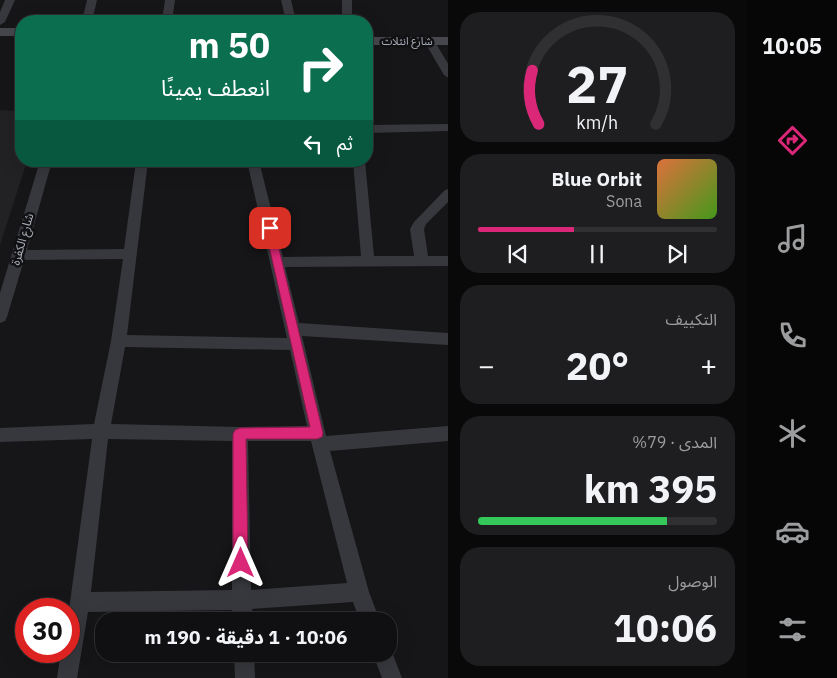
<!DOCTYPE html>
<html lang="ar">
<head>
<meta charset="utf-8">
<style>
	:root { --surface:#101012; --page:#1e1e20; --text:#f1f3f6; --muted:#9c9d9f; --line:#303032; --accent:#db2777 }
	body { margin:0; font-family:"IBM Plex Sans","Noto Sans Arabic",sans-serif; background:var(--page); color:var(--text); direction:rtl; height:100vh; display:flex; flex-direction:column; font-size:19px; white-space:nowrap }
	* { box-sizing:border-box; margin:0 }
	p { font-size:16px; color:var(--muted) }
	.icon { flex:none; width:28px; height:28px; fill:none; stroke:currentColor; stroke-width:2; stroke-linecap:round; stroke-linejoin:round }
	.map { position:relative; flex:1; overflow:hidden; direction:ltr }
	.side { display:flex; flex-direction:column; gap:12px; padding:12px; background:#09090a; width:299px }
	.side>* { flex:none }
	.hud { position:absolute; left:15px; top:15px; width:358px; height:152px; border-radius:20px; box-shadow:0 5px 20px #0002,0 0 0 1px var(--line); direction:rtl; background:#0b6e4f; color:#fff; overflow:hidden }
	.speed { position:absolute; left:15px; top:598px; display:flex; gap:10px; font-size:25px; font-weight:700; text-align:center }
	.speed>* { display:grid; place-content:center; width:65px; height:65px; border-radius:50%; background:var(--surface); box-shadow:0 5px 20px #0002,0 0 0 1px var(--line); line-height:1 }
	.speed .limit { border:8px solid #d22; background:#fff; color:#111 }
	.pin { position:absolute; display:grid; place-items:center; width:42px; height:42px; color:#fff; margin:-21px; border-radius:10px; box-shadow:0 2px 8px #0006 }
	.me { position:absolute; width:55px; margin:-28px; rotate:0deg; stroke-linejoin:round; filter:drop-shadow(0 0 4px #0008) }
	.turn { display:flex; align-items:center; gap:18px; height:105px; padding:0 20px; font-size:22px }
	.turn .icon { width:65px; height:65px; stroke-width:2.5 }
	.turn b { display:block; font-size:35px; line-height:42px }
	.then { display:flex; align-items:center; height:48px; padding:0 20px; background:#0003; gap:10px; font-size:19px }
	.big { font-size:38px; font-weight:700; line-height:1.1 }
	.side .tile { flex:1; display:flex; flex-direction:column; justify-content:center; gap:8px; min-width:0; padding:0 18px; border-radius:20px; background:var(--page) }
	.side .dial { align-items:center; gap:0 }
	.dial svg { height:130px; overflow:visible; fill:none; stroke:var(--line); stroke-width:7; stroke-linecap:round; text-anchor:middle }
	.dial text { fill:var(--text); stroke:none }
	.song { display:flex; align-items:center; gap:15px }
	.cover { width:60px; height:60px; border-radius:8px; background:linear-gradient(135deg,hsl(20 70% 55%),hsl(100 70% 35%)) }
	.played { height:5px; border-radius:2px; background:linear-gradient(90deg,var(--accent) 40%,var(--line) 40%) }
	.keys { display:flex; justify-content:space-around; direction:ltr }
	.heat { display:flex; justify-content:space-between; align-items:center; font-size:28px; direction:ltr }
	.charge { height:8px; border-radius:4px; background:linear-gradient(90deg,#34c759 79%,var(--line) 0) }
	.trip { position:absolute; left:95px; top:612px; width:302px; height:50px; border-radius:20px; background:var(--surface); box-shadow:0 5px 20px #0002,0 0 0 1px var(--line); font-weight:700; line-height:50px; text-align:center; direction:rtl }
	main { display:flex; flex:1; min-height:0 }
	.menu { display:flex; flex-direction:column; width:90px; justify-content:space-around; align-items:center; background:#060607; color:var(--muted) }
	.menu .icon { width:35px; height:35px }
	.menu .current { color:var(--accent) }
	.menu b { font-size:22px; color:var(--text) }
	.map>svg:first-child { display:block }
	.built { fill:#222225 }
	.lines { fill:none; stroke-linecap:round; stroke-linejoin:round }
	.minor { fill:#37383d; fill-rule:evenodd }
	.secondary { fill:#45474d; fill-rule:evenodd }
	.route { fill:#db2777; stroke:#8e194d }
	.labels { text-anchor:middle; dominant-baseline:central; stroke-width:5; stroke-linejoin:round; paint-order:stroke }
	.far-street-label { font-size:11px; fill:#a8adb8; stroke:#111113 }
	.street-label { font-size:12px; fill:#a8adb8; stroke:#111113 }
</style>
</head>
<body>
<main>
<nav class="menu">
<b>10:05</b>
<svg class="icon current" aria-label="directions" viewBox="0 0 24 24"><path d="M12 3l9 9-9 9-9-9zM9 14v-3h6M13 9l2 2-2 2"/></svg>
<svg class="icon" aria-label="music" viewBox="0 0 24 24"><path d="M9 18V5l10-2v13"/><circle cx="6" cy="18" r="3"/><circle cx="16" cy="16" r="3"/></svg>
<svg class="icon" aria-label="phone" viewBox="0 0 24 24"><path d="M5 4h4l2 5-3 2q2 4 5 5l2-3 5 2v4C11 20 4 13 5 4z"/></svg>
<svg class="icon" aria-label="climate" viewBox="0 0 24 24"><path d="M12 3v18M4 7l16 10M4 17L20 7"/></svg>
<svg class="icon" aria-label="car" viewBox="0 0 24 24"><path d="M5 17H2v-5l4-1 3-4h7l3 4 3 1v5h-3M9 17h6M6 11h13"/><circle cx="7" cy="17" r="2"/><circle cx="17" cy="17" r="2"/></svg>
<svg class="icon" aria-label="filters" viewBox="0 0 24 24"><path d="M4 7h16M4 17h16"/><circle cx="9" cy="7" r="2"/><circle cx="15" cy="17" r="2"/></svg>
</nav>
<section class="side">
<div class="tile dial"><svg viewBox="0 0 100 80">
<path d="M14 69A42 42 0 1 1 86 69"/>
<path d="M14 69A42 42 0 0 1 10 36" stroke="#db2777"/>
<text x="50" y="56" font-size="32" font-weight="700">27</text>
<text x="50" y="72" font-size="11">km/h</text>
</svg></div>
<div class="tile">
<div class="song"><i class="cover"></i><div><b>Blue Orbit</b><p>Sona</p></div></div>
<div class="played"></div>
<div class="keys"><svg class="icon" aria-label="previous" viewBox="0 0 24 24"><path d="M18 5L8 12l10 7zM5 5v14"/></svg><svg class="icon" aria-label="pause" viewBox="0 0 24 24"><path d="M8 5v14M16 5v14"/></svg><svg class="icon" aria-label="next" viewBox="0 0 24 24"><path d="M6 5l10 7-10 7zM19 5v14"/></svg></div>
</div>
<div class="tile"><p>التكييف</p>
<div class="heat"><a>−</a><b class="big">20°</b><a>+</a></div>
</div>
<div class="tile"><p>المدى · 79%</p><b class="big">395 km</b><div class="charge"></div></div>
<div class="tile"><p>الوصول</p><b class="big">10:06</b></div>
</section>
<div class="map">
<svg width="449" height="678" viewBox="0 0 449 678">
	<rect width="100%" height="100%" fill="#161618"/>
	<path class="built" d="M0,110L21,111V161H27L0,245Z"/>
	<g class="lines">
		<path class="minor" d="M5,0H15L5,22L0,25V12Z
			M87,0H97L92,21H82Z
			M165,0H175L172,21H162Z
			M281,0H291L296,21H286Z
			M342,0H352V21H342Z
			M429,38L433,39L449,65V78L444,75L424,41Z
			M449,124V131L366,133V125Z
			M40,161H52L27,250L124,249L136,161H148L127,335L287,338L247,161H259L283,257L361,256L353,161H365L374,256H414L410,229L414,222L445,190L449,189V201L426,224L424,229L428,256H449V266L285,267L299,323L449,333V345L302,336L326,436L449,426V441L330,451L369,592L380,621H360L353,602L252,609V621H232V610L88,612L77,678H57L61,651H69V610L92,439L0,442V428L94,424L111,341L123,259L24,260L7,317L5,321L0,323V293ZM125,347L290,350L307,426L240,427L111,424ZM108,439L232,441V590L91,592ZM248,441H311L347,583L251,590Z
			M389,646L390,647L402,678H382L373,654H389Z
			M234,654H254L255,678H235Z"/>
		<path class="secondary" d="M0,28H21V36H0Z
			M366,37H449V45H366Z"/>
	</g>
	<path class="route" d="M270,225L274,228L323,433L322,437L317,439H246L248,563L246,568L241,570L236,568L233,563V434L235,430L240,428L310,427L265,228Z"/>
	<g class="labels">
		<g class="far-street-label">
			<text x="407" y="41">شارع انثلات</text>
		</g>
		<g class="street-label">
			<text transform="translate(22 239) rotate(-74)">شارع الكفرة</text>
		</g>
	</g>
</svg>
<div class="speed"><div class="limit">30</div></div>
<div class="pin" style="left:270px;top:228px;background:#d93025"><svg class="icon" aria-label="arrive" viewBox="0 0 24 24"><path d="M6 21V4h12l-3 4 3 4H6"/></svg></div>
<svg class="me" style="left:241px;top:563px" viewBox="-20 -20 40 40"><path d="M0-17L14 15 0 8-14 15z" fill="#db2777" stroke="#fff" stroke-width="4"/></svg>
<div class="trip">10:06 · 1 دقيقة · 190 m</div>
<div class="hud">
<div class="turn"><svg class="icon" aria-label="right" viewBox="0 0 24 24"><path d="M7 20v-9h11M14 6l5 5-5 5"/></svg><div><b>50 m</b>انعطف يمينًا</div></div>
<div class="then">ثم<svg class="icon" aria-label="left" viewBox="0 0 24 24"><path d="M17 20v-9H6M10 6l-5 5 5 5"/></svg></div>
</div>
</div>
</main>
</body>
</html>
